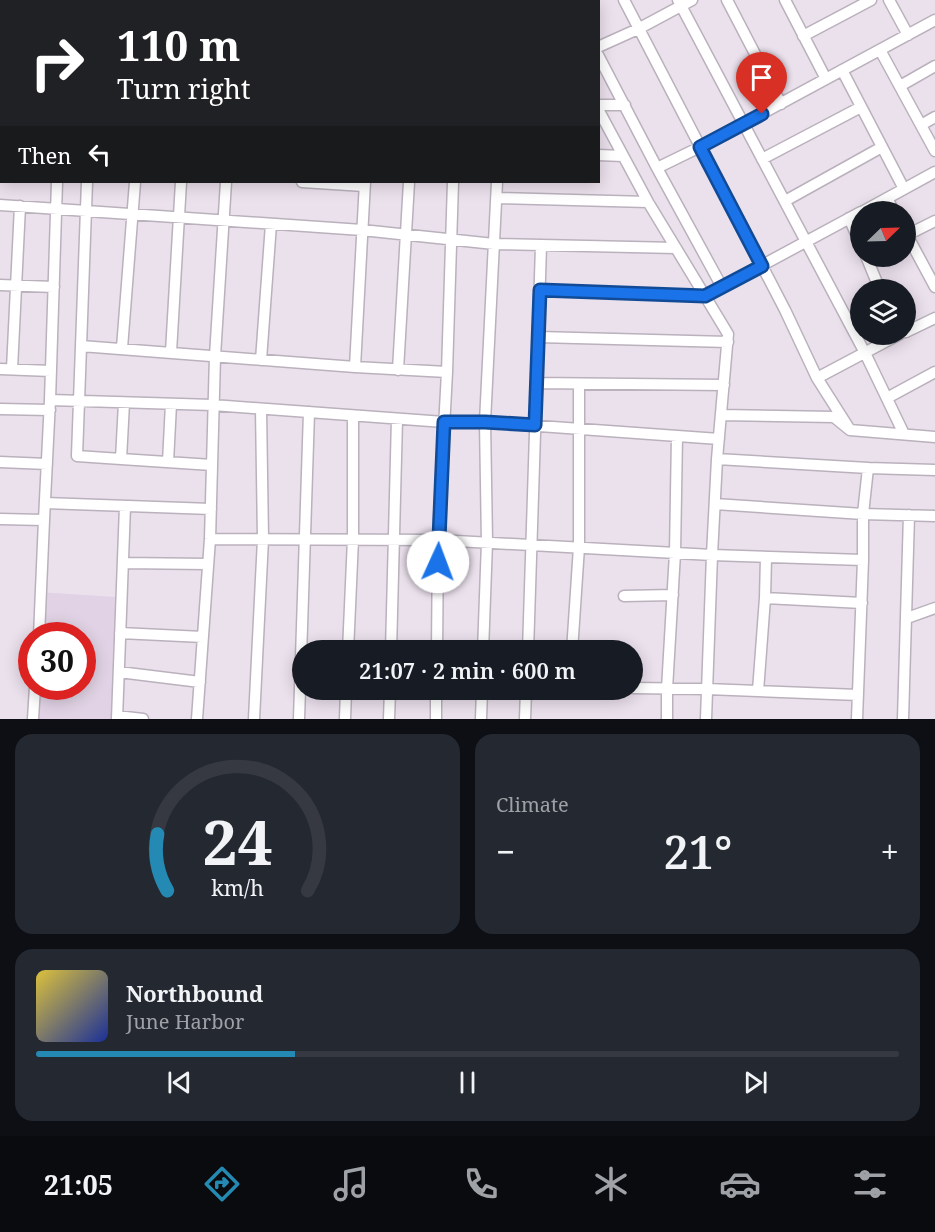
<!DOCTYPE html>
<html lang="en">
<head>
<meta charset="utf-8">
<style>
	:root { --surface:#171b24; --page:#242831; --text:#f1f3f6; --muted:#9ea1a6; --line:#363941; --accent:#248ab3 }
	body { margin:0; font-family:"Noto Serif",serif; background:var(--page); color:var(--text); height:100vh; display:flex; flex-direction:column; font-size:22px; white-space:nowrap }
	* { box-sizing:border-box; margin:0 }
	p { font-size:20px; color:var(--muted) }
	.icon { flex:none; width:33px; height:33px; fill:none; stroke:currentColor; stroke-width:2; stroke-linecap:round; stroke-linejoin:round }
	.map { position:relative; height:719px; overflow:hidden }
	.panel { display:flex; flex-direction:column; gap:15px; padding:15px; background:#0d0f14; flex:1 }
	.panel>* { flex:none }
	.hud { position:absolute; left:0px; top:0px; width:600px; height:183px; box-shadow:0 3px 15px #0003; background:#202124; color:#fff; overflow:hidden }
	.needle { width:39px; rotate:67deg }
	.buttons { position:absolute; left:850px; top:201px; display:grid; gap:12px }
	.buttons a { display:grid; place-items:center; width:66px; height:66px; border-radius:50%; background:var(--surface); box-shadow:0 3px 15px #0003; font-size:30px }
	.speed { position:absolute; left:18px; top:622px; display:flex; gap:12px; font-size:30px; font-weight:700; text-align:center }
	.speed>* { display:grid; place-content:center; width:78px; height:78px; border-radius:50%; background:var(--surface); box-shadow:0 3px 15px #0003; line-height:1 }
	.speed .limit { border:9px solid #d22; background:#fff; color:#111 }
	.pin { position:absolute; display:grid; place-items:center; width:51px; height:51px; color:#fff; margin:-62px -26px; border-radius:50% 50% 50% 0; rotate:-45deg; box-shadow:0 0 6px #0007 }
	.pin .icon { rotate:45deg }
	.me { position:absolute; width:66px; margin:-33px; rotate:2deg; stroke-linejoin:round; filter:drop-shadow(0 0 4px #0008) }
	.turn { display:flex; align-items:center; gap:21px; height:126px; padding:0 18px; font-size:27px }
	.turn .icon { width:78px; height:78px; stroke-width:2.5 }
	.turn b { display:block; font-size:42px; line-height:51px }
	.then { display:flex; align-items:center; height:57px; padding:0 18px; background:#0003; gap:12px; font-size:22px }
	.big { font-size:45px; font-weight:600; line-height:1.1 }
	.panel .tile { flex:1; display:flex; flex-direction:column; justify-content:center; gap:9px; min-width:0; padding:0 21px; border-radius:18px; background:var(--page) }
	.panel .dial { align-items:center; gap:0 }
	.dial svg { height:156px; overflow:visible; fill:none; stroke:var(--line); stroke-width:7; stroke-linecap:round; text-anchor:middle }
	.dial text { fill:var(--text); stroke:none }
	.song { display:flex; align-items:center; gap:18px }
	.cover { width:72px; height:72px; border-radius:9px; background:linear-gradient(135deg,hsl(50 70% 55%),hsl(230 70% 35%)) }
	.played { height:6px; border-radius:3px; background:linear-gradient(90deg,var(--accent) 30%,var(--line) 30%) }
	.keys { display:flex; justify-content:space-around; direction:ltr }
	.heat { display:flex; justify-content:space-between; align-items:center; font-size:33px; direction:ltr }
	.panel .tiles { flex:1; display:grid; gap:15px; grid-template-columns:1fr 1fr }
	.tile:last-child { grid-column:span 2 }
	.trip { position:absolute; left:292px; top:640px; width:351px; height:60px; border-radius:30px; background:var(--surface); box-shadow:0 3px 15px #0003; font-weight:600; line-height:60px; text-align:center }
	.tabs { display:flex; height:96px; justify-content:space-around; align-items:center; background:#090b0e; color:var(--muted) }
	.tabs .icon { width:42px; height:42px }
	.tabs .active { color:var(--accent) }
	.tabs b { font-size:27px; color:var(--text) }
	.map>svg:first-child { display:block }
	.built { fill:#e1d3e5 }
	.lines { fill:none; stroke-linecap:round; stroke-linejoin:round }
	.minor-casing { stroke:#bab1bd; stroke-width:13 }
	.minor { stroke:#fff; stroke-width:10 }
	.route-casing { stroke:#114b97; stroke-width:15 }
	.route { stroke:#1a73e8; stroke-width:10 }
</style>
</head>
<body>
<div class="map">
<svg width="935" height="719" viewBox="0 0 935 719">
	<rect width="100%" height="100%" fill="#ebe1ed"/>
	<path class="built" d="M39,592L116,597L112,719H29L31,683L32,687H82V636H35Z"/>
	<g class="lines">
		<defs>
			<path id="minor" d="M521,0V2
				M570,0L571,2
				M624,0L785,310L817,378L850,430
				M678,0L865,353L904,434
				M727,0L781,104
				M785,0L826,79
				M889,0L908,35
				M63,2V0
				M189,2V0
				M234,2V0
				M280,2V0
				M326,2V0
				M373,2V0
				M416,2V0
				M462,2V0
				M505,2V0
				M546,2L548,0
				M0,5H2
				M803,36L871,0
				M598,47L638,29L692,0
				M880,50L935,151
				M598,55L657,168L722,287
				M842,70L904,189
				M0,74H2
				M900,86L935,66
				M598,105H625
				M598,109L648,202L728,334L717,459L712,555L706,719
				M921,125L935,117
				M598,155L623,156
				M762,159L861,107
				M0,160H2
				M657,168L700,147L935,20
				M87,182L77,456L121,459
				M302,182L364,186
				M497,198L648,202
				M887,198L894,212
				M785,201L882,147
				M0,205L362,230L494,244L676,248
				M862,212L935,172
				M849,218L861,245
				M906,233L935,287
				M907,235L935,221
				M866,256L880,290
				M0,285L54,287
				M540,290L705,296L861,212
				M906,332L935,318
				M538,337L728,342
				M81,346L355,367L447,372
				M122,348L135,182
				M171,352L181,182
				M261,360L271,224
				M355,367L365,182
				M0,369L51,371
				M12,369L20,206
				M398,370L409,182
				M817,378L900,334
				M536,383L724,385
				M887,398L935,372
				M50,400L213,405L444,422H485L719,439
				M124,403L121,459L212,465
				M0,409L50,410
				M721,415L834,417L850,430L935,437
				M717,459L868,468L935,470
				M0,462L47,464
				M168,462L171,404
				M45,503L211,509
				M715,504L863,514L935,516
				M0,519L44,520L39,636
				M44,520L50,400L57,182
				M210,539L438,540L712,555L863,560
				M123,563L208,564
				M624,596L673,595
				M765,598L862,603
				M907,618L935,608
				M120,633L203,637
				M348,651L353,539V416
				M391,651L397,419
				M437,651L438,540L447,372L453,182
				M483,651L487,542L485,422L497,182
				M528,651L541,246
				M572,651L579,547V384
				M119,672L200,682
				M633,688L707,689L858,695
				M758,691L765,598L766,557
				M117,716L143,719
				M33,719L35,687
				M117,719L125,506
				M197,719L210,539L215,356L226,182
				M254,719L263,539L261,409
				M299,719L309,412
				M345,719L346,690
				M389,719L390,690
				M436,719V690
				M481,719L482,690
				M525,719L526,690
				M667,719V689L675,553L677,436
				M857,719L863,560V514L868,468
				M903,719L909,515"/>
		</defs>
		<use href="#minor" class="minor-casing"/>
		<use href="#minor" class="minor"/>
	</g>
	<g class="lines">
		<defs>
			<path id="route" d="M438,562L444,422H485L535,425L540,290L705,296L762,266L700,147L762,114"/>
		</defs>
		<use href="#route" class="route-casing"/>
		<use href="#route" class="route"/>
	</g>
</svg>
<div class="buttons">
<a><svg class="needle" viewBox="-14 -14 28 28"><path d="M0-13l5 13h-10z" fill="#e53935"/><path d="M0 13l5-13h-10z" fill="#9ea1a6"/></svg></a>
<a><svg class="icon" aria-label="layers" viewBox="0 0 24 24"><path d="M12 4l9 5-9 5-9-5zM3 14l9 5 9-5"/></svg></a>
</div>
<div class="speed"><div class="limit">30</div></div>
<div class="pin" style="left:762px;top:114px;background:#d93025"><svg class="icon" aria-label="arrive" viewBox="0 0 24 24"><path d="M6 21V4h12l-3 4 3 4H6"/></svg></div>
<svg class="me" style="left:438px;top:562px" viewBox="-20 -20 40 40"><circle r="19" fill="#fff"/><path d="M0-13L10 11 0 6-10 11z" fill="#1a73e8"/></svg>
<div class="trip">21:07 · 2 min · 600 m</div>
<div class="hud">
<div class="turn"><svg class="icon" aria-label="right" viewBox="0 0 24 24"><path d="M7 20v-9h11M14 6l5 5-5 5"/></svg><div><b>110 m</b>Turn right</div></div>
<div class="then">Then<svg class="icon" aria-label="left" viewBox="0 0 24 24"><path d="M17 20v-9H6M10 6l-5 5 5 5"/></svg></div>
</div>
</div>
<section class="panel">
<div class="tiles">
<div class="tile dial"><svg viewBox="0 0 100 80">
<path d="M14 69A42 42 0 1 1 86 69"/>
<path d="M14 69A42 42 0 0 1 9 40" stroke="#248ab3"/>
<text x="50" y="56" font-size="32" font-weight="700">24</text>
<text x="50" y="72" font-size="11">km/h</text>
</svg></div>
<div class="tile"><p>Climate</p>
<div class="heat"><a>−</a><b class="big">21°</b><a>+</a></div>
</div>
<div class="tile">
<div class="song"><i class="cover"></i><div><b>Northbound</b><p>June Harbor</p></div></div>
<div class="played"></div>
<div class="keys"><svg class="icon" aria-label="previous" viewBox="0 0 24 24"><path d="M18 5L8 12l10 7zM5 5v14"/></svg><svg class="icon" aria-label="pause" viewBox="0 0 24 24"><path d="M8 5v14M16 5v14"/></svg><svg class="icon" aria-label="next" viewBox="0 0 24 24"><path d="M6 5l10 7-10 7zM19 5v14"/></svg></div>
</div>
</div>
</section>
<nav class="tabs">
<b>21:05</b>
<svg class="icon active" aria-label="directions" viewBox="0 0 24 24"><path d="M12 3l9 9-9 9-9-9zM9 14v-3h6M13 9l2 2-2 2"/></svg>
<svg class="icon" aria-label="music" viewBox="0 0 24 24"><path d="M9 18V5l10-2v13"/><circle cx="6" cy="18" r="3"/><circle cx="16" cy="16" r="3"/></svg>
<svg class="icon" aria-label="phone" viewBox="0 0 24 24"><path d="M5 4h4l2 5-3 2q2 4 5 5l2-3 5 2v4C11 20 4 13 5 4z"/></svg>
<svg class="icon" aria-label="climate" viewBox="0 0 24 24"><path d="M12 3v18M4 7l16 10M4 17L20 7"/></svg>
<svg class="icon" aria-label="car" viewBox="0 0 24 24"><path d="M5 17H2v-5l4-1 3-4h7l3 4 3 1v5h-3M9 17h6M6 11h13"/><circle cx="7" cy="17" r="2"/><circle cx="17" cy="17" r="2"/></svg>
<svg class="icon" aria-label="filters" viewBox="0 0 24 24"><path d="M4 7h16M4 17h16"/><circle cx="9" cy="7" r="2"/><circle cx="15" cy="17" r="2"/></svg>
</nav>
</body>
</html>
